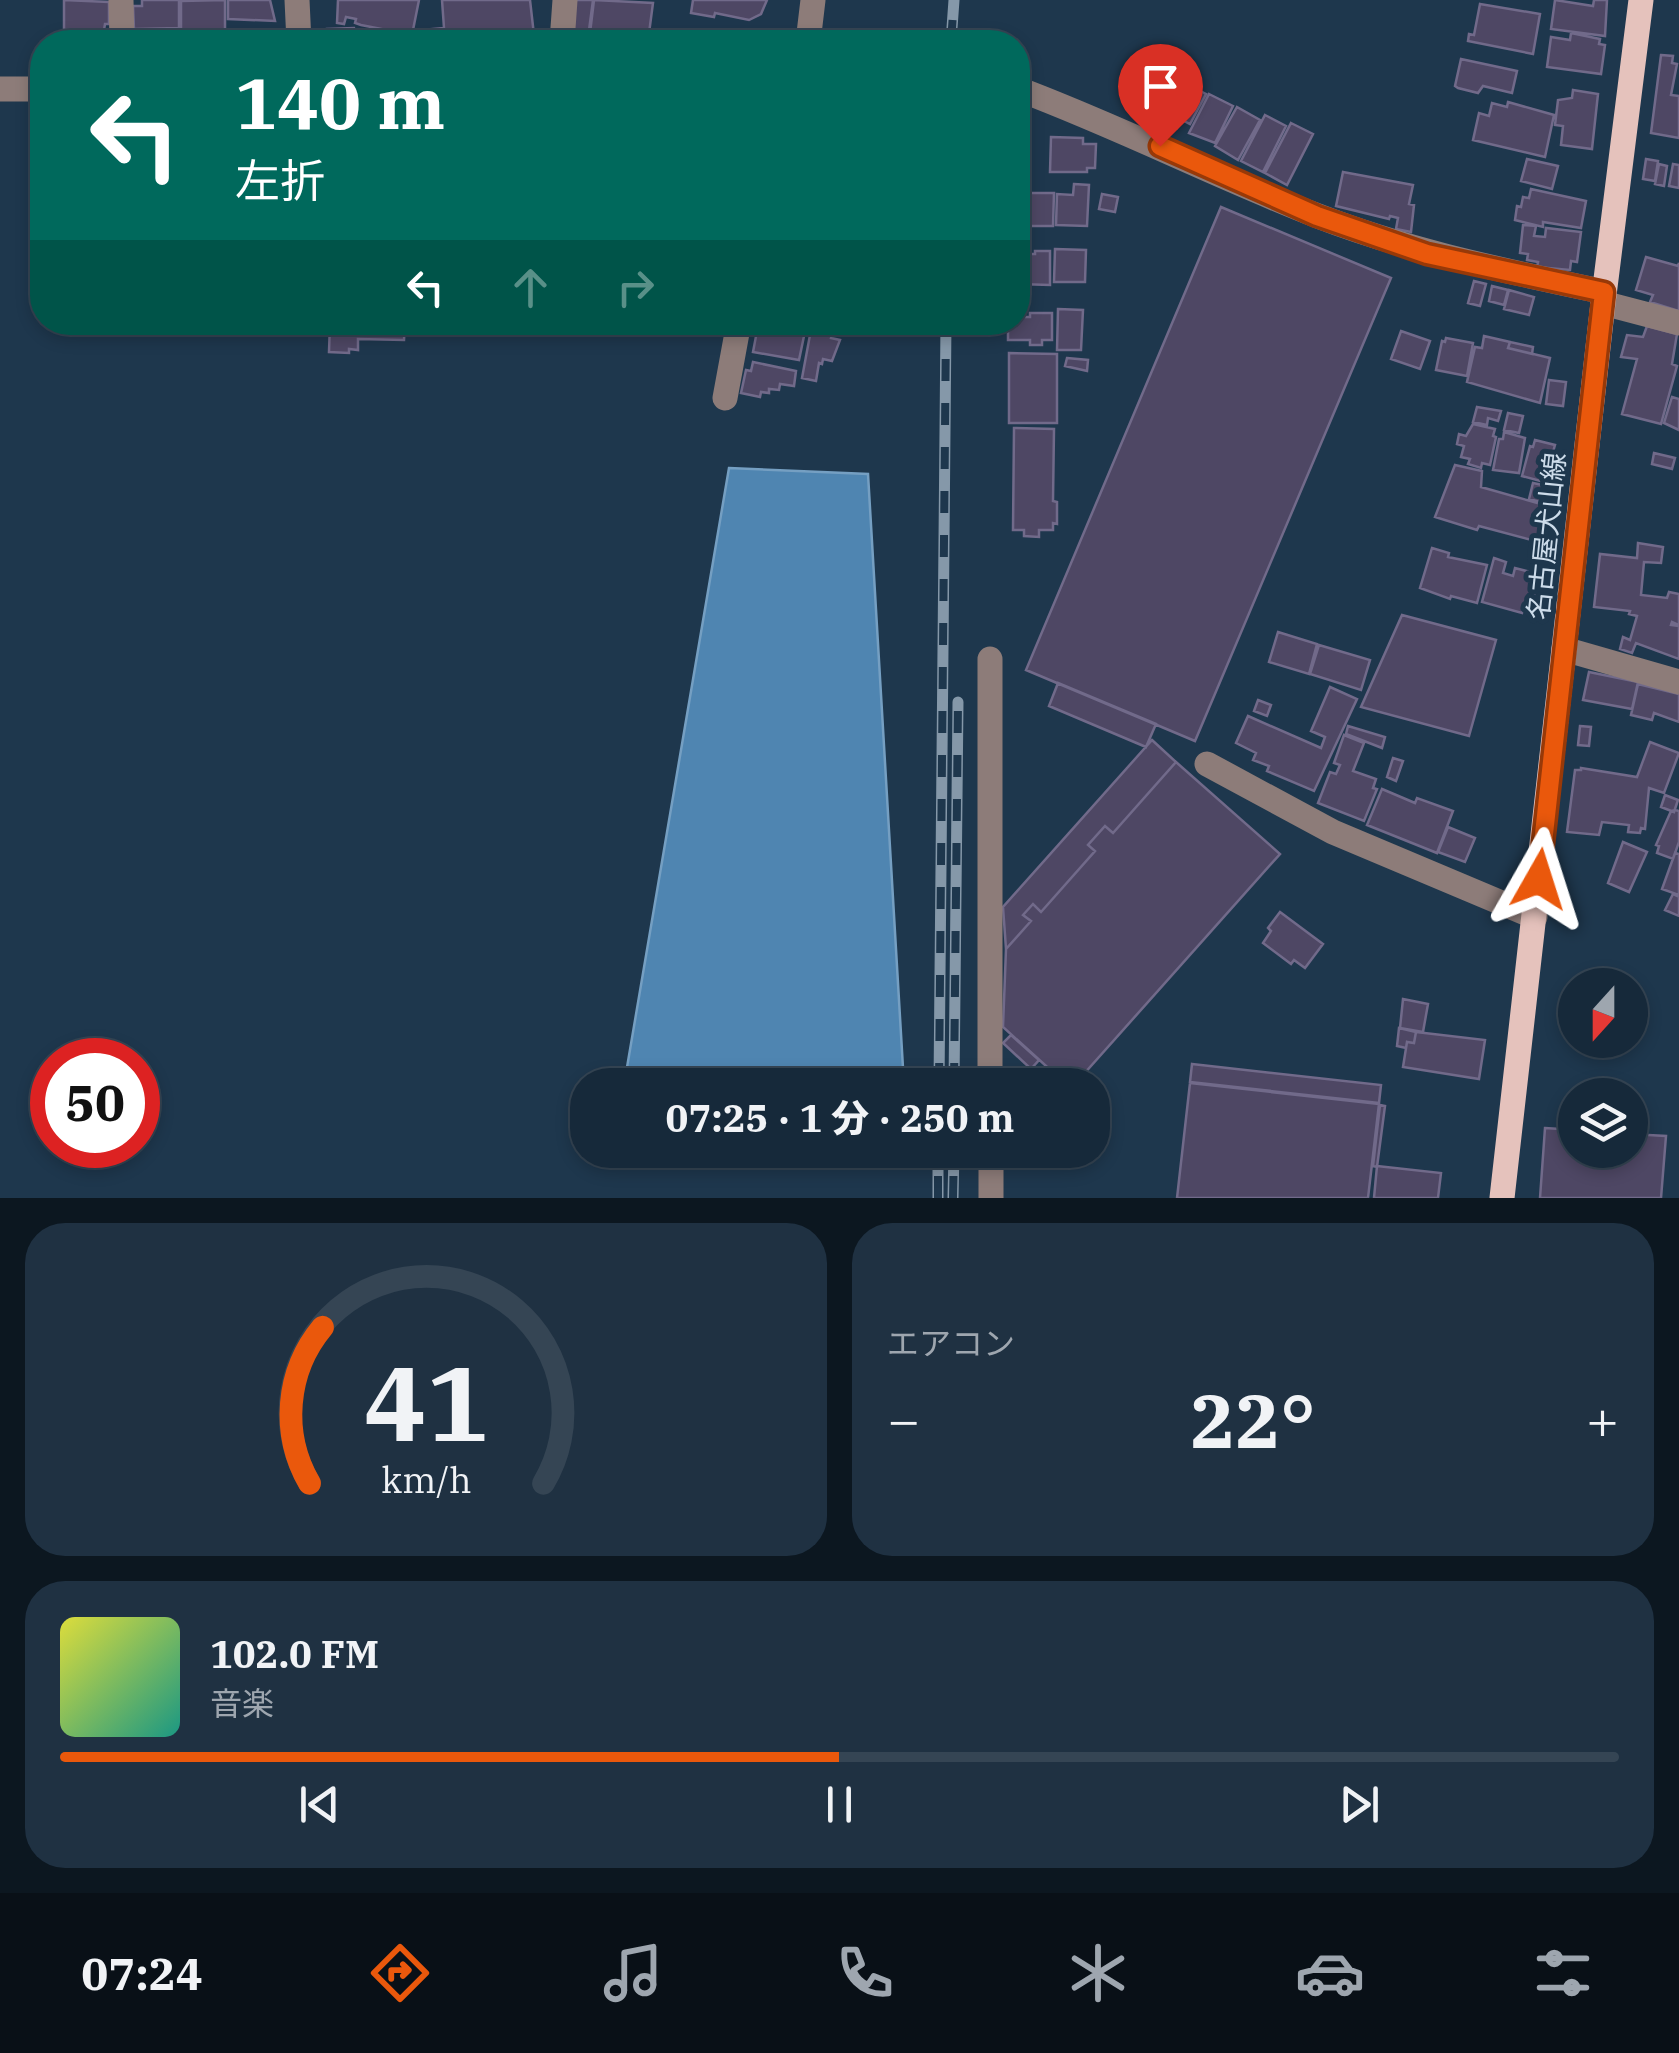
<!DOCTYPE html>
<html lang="ja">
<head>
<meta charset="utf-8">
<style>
	:root { --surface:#16293a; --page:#1f3142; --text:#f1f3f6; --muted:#9ea6af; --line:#354554; --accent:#ea580c }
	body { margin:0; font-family:"IBM Plex Serif","Noto Sans JP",serif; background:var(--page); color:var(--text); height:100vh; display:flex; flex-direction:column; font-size:38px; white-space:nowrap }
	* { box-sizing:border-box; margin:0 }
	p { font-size:32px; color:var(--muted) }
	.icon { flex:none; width:55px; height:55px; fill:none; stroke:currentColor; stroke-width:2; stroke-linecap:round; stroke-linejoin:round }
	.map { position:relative; height:1198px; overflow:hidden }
	.drawer { display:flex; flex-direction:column; gap:25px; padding:25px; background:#0c1720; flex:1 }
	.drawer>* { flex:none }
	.top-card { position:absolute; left:30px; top:30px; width:1000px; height:305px; border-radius:40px; box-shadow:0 5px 15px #0003,0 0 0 2px var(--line); background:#00695c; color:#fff; overflow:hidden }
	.needle { width:65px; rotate:201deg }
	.fabs { position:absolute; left:1558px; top:968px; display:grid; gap:20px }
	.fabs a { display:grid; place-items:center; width:90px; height:90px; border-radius:50%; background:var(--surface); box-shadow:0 5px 15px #0003,0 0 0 2px var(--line); font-size:50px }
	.speed { position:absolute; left:30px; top:1038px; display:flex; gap:20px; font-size:50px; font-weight:700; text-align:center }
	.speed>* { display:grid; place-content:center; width:130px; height:130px; border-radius:50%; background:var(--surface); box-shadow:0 5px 15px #0003,0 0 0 2px var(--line); line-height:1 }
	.speed .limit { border:15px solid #d22; background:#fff; color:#111 }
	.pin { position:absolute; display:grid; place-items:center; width:85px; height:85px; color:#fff; margin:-102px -42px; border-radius:50% 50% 50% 0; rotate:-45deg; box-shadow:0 0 10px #0007 }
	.pin .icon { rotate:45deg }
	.me { position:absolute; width:110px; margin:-55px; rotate:6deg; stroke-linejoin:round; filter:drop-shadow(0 0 8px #0008) }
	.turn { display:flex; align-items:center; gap:35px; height:210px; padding:0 40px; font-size:45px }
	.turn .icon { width:130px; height:130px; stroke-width:2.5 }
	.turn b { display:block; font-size:70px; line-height:85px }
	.lanes { display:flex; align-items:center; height:95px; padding:0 40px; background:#0003; justify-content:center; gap:50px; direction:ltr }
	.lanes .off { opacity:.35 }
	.big { font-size:75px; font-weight:800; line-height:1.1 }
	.drawer .card { flex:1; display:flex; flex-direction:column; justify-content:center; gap:15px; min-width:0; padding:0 35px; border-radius:40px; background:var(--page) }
	.drawer .dial { align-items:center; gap:0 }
	.dial svg { height:260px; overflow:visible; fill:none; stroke:var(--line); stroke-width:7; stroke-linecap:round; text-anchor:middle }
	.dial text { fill:var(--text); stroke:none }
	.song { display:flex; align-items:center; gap:30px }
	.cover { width:120px; height:120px; border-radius:15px; background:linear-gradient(135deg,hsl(60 70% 55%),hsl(170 70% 35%)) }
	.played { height:10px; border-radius:5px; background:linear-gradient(90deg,var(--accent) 50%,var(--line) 50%) }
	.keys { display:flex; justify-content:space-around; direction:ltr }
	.heat { display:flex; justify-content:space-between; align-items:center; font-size:55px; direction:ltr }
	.drawer .tiles { flex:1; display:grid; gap:25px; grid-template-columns:1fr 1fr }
	.card:last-child { grid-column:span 2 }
	.trip { position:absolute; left:570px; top:1068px; width:540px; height:100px; border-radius:40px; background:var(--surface); box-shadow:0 5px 15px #0003,0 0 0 2px var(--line); font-weight:800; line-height:100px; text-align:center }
	.dock { display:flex; height:160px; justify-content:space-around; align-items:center; background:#091017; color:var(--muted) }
	.dock .icon { width:70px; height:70px }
	.dock .on { color:var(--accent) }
	.dock b { font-size:45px; color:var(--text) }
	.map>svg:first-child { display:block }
	.water { fill:#4f85b1; stroke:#759fc2; stroke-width:2.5 }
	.building { fill:#4e4764; stroke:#716a8a; stroke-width:2.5 }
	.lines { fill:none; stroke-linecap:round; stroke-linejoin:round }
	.minor { stroke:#8d7c79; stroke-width:25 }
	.major { stroke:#e5c2bc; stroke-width:25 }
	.rail-casing { stroke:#8598a9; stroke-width:11 }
	.rail { stroke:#1e374d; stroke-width:8; stroke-dasharray:22; stroke-linecap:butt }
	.route-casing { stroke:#983908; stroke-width:25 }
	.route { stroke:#ea580c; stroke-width:18 }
	.labels { text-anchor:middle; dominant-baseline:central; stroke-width:10; stroke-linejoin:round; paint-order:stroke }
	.street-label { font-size:28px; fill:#cddcea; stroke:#1e374d }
</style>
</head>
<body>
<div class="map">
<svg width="1679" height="1198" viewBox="0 0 1679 1198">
	<rect width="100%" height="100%" fill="#1e374d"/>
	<path class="water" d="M729,468L868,474L904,1085H624Z"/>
	<path class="building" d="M64,0L109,2V24H105L104,30H64Z
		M142,0H179V28L134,29L133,6H142Z
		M225,0V30L181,29V1Z
		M228,0H270L275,21L228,19Z
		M338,0H419L412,35L361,25L355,23L356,19L346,17L344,24L337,23Z
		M442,0H530L534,35L507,39L508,42H424L423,30L444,28Z
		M572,0H593L588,38L583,37L581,42H568Z
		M594,0L653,3L648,41L601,40L600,34L590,33Z
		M693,0H767L761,14L749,20L715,13L714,17L691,13Z
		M1555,0L1593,6L1594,0H1607L1605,36L1551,29Z
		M1480,4L1540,14L1533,54L1468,41L1469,34L1474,35Z
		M354,28L355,30H372V42H328L327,29Z
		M65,32H94V42H108H65Z
		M257,32V35H285V42H228L230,33Z
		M1571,33L1600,39L1599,44L1605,45L1601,74L1547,67L1551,37L1570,40Z
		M176,34L178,42H136L137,35Z
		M184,34L223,35L226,42H183Z
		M1661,55L1673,56L1672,63L1677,64L1671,95L1679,96V138L1651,133Z
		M1461,59L1517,71L1512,93L1483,86L1478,93L1458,88L1455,86Z
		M1152,66L1177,79L1165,101L1155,96L1146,109L1134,100Z
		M1179,80L1206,94L1190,124L1163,110Z
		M1573,90L1598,94L1592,149L1561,145L1563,126L1555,125L1558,100L1572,98Z
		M1209,94L1233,106L1215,143L1189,133Z
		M1155,96L1165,101L1157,117L1147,111Z
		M1508,102L1554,115L1545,157L1473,140L1479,113L1489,116L1492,103L1507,107Z
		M1237,107L1260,120L1238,160L1215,146Z
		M1164,110L1181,120L1177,128L1159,119Z
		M1265,115L1286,126L1263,172L1241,161Z
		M1018,123L1029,124L1028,150L1018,149Z
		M1291,123L1313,134L1287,185L1265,173Z
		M1051,137L1083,138V144H1096L1095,168H1087V172H1050Z
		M1018,150H1029V184H1018Z
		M1527,159L1558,166L1552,189L1521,181Z
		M1646,159L1658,161L1655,181L1643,179Z
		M1659,164L1667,166L1664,186L1655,184Z
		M1673,164L1679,165V188L1669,186Z
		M1343,172L1413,185L1409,204L1414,205L1411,232L1396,229L1398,218L1390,216L1389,219L1336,206Z
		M1074,184L1089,185L1087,226L1056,225L1057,194L1073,195Z
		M1531,189L1586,201L1581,228L1543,222V227L1515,220L1517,206L1521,207L1523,197L1529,198Z
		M1028,193H1054L1053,226H1018V203H1028Z
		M1102,194L1118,197L1115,212L1099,209Z
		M1221,207L1391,278L1195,741L1026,670Z
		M1523,225L1536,226L1534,236L1545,237L1546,228L1581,232L1577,262L1571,261L1570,270L1537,267L1538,262L1527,260L1528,254L1520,253Z
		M1055,249L1086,250L1085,282H1054Z
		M1035,251H1050V285L1018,284V262H1028V254H1035Z
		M1646,257L1678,266L1679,263V311L1650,302L1653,295L1636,290Z
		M1474,281L1486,284L1480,306L1468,303Z
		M1492,286L1508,290L1504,305L1489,301Z
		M1509,290L1534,297L1529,315L1504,309Z
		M1058,309L1083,310L1081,350H1057Z
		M1030,313H1052V340H1042V345H1030V340H1008V322H1018V317H1030Z
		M330,322H405L404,340L358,339V350L349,349V353L329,352Z
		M1647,326L1677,334L1672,364L1677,366L1661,424L1622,414L1637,359L1621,357L1627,335L1643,337Z
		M816,330L832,334L831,338L840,340L832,361L823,359L822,364L819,363L816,381L802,378L810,335H815Z
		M757,331L804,336L799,360L753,352Z
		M1401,331L1430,341L1420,369L1391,359Z
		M1484,336L1510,342L1508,348L1550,358L1540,403L1467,382L1475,347L1482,348Z
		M1446,338L1473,343L1467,376L1436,370L1442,341L1445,342Z
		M1510,342L1533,347L1532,354L1508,348Z
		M1009,353L1057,354V423H1009Z
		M1067,358L1088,360L1087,371L1065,366Z
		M753,362L796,371L794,386L780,384L779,390L769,389V393L761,392L760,397L741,393L746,370L751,371Z
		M1549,380L1566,382L1563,406L1546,404Z
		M1672,397L1679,399V430L1664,423Z
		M1477,407L1501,411L1498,421L1488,418L1487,425L1473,422Z
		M1508,413L1523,416L1519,433L1504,430Z
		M1473,424L1495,429L1493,436L1496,437L1490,465L1482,463L1481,468L1468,464L1470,459L1461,457L1464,446L1457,444L1459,434L1466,436Z
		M1014,428L1054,429L1053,501L1057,502V524L1053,523V530H1039V537L1024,536V530H1013Z
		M1504,432L1525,438L1519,473L1493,470L1499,439H1503Z
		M1535,440L1555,445L1553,452L1557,453L1550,480L1545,478L1544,482L1522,476L1530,446L1533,447Z
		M1654,453L1675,458L1672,469L1652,464Z
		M1455,465L1482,471L1481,487L1548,506L1539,542L1479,526L1477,530L1435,517Z
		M1533,483L1552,487L1548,504L1529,499Z
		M1638,543L1663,547L1661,563L1644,562L1641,595L1667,598L1669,592L1679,594V625L1672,622L1671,625L1679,626V659L1636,643L1632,653L1620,649L1623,637L1630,640L1637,616L1629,614L1630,611L1594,607L1600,554L1637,558Z
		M1432,548L1449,553L1448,557L1487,565L1477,603L1451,596L1450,599L1420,588Z
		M1494,558L1506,562L1503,573L1513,576L1515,568L1534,573L1530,590L1535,592L1531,606L1525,604L1522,613L1482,602Z
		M1402,615L1496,640L1469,736L1361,707Z
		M1278,632L1317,644L1309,674L1269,662Z
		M1319,645L1370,660L1361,690L1310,674Z
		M1589,672L1638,682L1632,709L1583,700Z
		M1058,683L1156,724L1146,747L1049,706Z
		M1638,684L1679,694V722L1654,713L1652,720L1631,715Z
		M1330,687L1357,699L1314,791L1267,771L1269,766L1253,760L1256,753L1236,743L1248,716L1321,748L1325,737L1311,731Z
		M1258,700L1271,705L1267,716L1254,711Z
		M1348,726L1385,737L1382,748L1346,734Z
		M1580,726L1591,727L1589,746L1578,745Z
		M1344,735L1364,743L1353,771L1376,779L1373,788L1377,789L1364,821L1318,803L1330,772L1336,774L1340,765L1334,763Z
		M1152,740L1176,762L1113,833L1105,826L1088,845L1095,851L1041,912L1033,904L1023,915L1031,921L1006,949L1003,907Z
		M1650,742L1679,753L1664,793L1649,788L1645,829L1641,828L1640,833L1628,832L1629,825L1602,822L1599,835L1567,832L1575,770H1581V768L1637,777Z
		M1393,758L1403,761L1396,781L1387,777Z
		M1176,762L1280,854L1074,1085H1067L1003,1027L1006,949L1031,921L1023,915L1033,904L1041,912L1095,851L1088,845L1105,826L1113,833Z
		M1382,789L1415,803L1417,798L1453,811L1437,853L1367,825Z
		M1665,795L1678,800L1674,812L1661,807Z
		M1675,810L1679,811V842L1673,859L1657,853L1659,846L1656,845L1671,811Z
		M1448,827L1475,838L1465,862L1438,852Z
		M1623,842L1647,852L1629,892L1608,883Z
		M1675,853L1679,854V895L1662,889Z
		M1673,894L1679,897V916L1665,910Z
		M1280,912L1323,944L1305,968L1294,960L1291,964L1263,943L1271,931L1268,928Z
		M1403,999L1428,1004L1423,1032L1400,1028Z
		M1399,1028L1416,1032L1414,1043L1407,1042L1406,1048L1397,1046Z
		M1416,1032L1485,1040L1479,1079L1403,1067L1407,1042L1414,1043Z
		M1011,1035L1039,1060L1031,1069L1003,1043Z
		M1192,1064L1381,1085L1379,1103L1190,1082Z
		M1190,1083L1379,1104L1368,1198H1177Z
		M1380,1105L1385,1106L1377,1167L1373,1166Z
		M1545,1128L1575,1130V1150H1630V1134L1666,1136L1661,1198H1540Z
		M1377,1166L1441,1173L1438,1198H1374Z"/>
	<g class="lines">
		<path class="minor" d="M121,0L122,42
			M297,0L299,42
			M562,42L565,0
			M808,42L813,0
			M0,89H42
			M1018,89C1120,127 1217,177 1318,216C1411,252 1507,271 1604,292
			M1603,303L1679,323
			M725,398L739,322
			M1564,649L1679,682
			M990,659V1085
			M1207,764L1333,832L1535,917
			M991,1150V1198"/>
		<path class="major" d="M1502,1198L1603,303L1641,0"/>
		<defs>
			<path id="rail" d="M951,42L954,0
				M939,1085L946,322
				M954,1085L958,702
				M938,1198V1150
				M953,1198L954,1150"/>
		</defs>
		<use href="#rail" class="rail-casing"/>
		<use href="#rail" class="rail"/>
	</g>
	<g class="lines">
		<defs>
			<path id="route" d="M1160,146L1317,216L1427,254L1604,292L1539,879"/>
		</defs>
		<use href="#route" class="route-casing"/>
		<use href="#route" class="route"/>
	</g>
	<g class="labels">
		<g class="street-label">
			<text transform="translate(1546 536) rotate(-84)">名古屋犬山線</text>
		</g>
	</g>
</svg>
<div class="fabs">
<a><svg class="needle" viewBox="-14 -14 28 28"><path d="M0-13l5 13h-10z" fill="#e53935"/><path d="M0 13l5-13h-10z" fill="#9ea6af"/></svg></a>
<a><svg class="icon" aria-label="layers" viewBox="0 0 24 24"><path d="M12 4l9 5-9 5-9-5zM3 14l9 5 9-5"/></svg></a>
</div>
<div class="speed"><div class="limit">50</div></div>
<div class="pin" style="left:1160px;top:146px;background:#d93025"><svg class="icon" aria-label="arrive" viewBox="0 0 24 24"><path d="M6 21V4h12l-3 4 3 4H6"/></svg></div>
<svg class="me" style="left:1539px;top:879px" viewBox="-20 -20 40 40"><path d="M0-17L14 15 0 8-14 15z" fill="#ea580c" stroke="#fff" stroke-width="4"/></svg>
<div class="trip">07:25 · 1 分 · 250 m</div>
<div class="top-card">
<div class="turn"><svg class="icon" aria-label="left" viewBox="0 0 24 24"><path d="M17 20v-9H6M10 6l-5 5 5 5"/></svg><div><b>140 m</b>左折</div></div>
<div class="lanes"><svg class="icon" aria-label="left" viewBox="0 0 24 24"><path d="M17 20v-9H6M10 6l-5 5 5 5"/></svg><svg class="icon off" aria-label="ahead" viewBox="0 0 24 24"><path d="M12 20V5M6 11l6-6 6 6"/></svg><svg class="icon off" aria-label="right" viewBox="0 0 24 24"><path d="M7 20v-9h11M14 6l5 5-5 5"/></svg></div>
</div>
</div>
<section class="drawer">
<div class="tiles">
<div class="card dial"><svg viewBox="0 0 100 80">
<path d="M14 69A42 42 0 1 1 86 69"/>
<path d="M14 69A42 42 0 0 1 18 21" stroke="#ea580c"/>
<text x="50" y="56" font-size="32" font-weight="700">41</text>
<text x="50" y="72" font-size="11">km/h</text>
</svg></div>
<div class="card"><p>エアコン</p>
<div class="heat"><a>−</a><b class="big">22°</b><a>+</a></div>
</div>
<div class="card">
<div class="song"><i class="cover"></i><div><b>102.0 FM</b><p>音楽</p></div></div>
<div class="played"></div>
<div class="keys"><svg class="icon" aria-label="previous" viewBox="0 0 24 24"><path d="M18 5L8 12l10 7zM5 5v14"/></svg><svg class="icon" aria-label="pause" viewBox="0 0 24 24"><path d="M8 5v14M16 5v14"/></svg><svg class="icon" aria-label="next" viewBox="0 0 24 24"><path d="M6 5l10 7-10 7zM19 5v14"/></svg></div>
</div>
</div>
</section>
<nav class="dock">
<b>07:24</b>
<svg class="icon on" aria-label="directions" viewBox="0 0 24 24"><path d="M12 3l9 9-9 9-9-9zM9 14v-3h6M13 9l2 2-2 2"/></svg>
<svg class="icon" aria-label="music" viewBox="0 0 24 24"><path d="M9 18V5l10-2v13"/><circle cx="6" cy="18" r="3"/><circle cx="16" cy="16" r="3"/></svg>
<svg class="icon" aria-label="phone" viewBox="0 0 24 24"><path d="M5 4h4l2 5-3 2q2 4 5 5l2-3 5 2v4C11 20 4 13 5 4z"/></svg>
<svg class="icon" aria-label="climate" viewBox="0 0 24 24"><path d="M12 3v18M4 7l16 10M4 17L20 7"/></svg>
<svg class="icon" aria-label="car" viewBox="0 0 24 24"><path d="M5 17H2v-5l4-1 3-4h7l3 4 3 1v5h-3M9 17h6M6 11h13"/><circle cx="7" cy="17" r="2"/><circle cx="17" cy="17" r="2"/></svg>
<svg class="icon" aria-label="filters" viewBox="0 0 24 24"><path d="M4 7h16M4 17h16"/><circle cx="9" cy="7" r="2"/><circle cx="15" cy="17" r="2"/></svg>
</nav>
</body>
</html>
